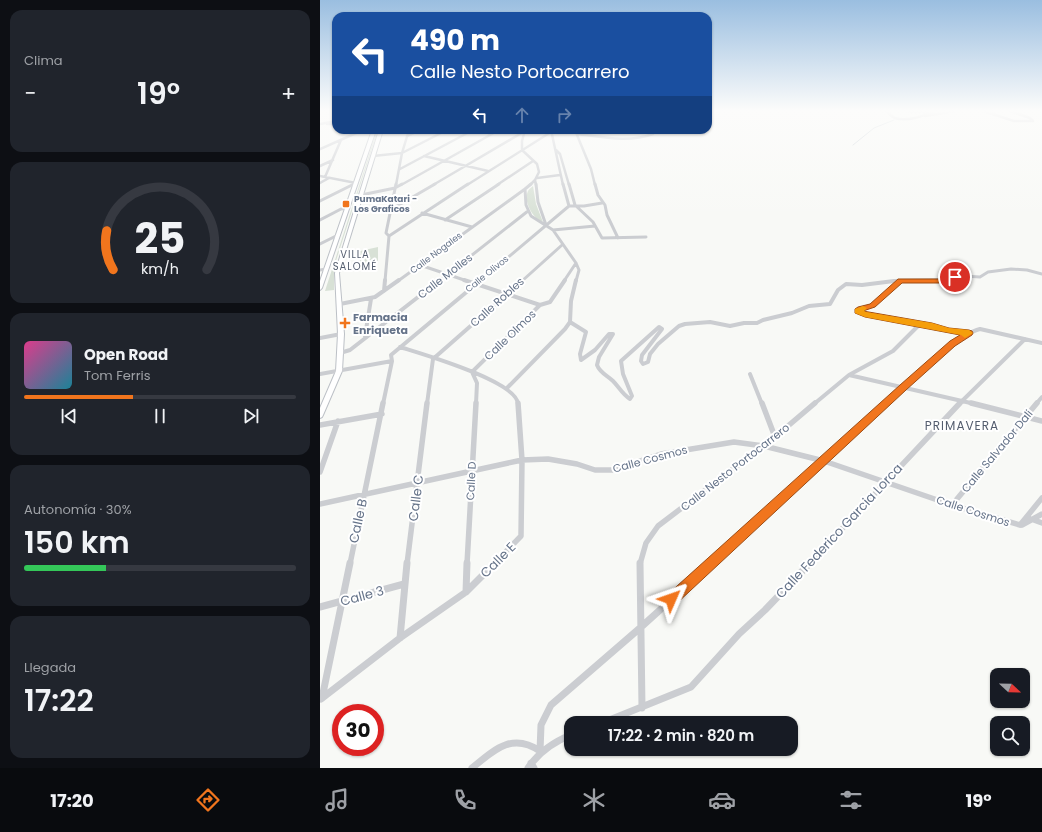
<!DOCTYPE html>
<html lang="es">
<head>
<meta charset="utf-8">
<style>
	:root { --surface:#171b24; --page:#20242c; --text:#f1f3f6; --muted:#9ea1a6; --line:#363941; --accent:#f1751d }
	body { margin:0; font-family:Poppins,sans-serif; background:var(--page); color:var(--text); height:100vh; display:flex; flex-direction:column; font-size:15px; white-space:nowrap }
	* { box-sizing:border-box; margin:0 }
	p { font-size:13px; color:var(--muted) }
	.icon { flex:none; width:22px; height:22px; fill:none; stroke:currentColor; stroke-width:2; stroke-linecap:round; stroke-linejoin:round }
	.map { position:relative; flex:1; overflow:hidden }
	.panel { display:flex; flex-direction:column; gap:10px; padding:10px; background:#0d0f14; width:320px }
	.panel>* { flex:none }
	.banner { position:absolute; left:12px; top:12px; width:380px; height:122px; border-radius:12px; box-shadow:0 1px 3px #0004; background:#1a4fa0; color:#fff; overflow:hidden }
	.needle { width:26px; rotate:112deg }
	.tools { position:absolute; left:670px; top:668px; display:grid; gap:8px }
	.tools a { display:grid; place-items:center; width:40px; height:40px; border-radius:8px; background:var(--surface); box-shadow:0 1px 3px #0004; font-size:20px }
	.speed { position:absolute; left:12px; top:704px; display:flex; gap:8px; font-size:20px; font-weight:700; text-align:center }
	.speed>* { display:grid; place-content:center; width:52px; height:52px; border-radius:50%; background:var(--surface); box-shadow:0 1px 3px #0004; line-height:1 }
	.speed .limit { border:6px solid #d22; background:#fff; color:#111 }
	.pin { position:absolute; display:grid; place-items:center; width:34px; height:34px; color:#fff; margin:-17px; border:2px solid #fff; border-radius:50%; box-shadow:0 1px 4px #0007 }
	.me { position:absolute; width:44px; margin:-22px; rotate:47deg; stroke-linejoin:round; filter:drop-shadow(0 0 3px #0008) }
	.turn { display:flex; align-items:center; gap:14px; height:84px; padding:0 12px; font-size:18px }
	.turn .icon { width:52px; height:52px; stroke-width:2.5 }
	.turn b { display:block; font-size:28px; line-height:34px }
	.lanes { display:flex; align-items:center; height:38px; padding:0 12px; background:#0003; justify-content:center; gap:20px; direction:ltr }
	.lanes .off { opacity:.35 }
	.big { font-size:30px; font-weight:600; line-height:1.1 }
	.panel .tile { flex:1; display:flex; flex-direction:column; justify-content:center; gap:6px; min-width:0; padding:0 14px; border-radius:12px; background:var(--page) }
	.panel .dial { align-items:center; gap:0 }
	.dial svg { height:104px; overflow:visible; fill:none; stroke:var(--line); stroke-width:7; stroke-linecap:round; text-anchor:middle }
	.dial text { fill:var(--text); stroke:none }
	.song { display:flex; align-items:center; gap:12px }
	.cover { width:48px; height:48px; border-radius:6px; background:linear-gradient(135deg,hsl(330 70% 55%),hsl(190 70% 35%)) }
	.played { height:4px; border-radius:2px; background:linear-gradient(90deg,var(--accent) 40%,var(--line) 40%) }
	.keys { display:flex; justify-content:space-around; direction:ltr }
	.heat { display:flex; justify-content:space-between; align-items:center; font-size:22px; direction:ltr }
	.charge { height:6px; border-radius:3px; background:linear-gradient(90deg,#34c759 30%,var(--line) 0) }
	.trip { position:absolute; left:244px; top:716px; width:234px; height:40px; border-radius:12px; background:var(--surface); box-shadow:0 1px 3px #0004; font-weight:600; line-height:40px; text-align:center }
	.dock { display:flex; height:64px; justify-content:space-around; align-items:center; background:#090b0e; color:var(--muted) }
	.dock .icon { width:28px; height:28px }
	.dock .selected { color:var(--accent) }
	.dock b { font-size:18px; color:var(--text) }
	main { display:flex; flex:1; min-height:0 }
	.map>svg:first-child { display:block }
	.green { fill:#d8e1d6 }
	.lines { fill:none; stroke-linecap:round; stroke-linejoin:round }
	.stream { stroke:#c6ced5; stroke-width:1 }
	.secondary-casing { stroke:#bcc0c6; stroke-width:2 }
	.minor-far4 { stroke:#cbcdd1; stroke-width:2.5 }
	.minor-far3 { stroke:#cbcdd1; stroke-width:3 }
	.minor-far2 { stroke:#cbcdd1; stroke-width:4 }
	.minor-far1 { stroke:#cbcdd1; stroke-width:5.5 }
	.minor { stroke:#cbcdd1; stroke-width:7 }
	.secondary { fill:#fff; fill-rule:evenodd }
	.route { fill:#f1751d; stroke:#9d4c13 }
	.slow { fill:#f59e0b }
	.poi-dot { fill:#f1751d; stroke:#fff; stroke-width:1.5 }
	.labels { text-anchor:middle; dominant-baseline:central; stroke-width:4; stroke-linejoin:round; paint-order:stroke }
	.far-poi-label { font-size:9px; font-weight:bold; fill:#657389; stroke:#fff; text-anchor:start }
	.far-street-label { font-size:9px; fill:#657389; stroke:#fff }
	.far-neighbourhood-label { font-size:10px; letter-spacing:1px; fill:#545d6e; stroke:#fff }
	.street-label { font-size:11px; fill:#657389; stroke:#fff }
	.poi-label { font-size:11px; font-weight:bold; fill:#657389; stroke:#fff; text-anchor:start }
	.neighbourhood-label { font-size:12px; letter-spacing:1px; fill:#545d6e; stroke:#fff }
	.near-street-label { font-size:13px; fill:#657389; stroke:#fff }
</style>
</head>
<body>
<main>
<section class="panel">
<div class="tile"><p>Clima</p>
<div class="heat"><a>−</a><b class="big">19°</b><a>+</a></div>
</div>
<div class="tile dial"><svg viewBox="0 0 100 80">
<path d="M14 69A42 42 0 1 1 86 69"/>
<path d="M14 69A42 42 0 0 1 9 39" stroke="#f1751d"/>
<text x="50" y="56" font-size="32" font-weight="700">25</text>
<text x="50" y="72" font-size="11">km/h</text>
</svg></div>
<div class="tile">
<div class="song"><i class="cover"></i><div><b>Open Road</b><p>Tom Ferris</p></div></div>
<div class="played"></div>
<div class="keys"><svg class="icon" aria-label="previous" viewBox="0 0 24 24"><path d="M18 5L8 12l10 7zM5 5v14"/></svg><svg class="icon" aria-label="pause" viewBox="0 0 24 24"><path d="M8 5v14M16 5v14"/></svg><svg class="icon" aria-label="next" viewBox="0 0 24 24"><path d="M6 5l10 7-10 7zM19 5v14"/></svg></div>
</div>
<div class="tile"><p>Autonomía · 30%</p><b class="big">150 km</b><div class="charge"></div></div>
<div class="tile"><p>Llegada</p><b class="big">17:22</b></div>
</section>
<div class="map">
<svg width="722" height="768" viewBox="0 0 722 768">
	<rect width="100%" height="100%" fill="#f8f9f6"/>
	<path class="green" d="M57,130H58L14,267V290L5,291Z
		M213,186L216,204L223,222C213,219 203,201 208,191C209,189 211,188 213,186Z
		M58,247V261L40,266V251Z"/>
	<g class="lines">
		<path class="stream" d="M533,145L554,128L574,120"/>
		<defs>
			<path id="secondary" d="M52,130H56L2,288L0,290V281Z
				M59,130H63L19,273L24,334L22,371L3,415L2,417L0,418V408L16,371L18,334L15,273Z"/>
		</defs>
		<use href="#secondary" class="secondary-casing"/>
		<path class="minor-far4" d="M565,110C568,113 572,117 575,118C587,122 605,116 614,110
			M584,110L591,112H608
			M660,110L694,121H713L710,118L687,110
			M605,116L641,110
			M0,124L16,121
			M7,124H16
			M156,130L172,134
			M205,130L202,141V150L217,164L219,172L215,180L210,185
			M231,130L243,185
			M255,130L271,169L275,185
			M257,134C282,137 309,143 333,134L327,130
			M87,136L100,130
			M0,149L43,130
			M236,150L240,154L249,185
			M53,156L82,153L127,130
			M104,156L168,171
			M0,166L13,160
			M80,169L153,130
			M0,176L36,183
			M5,177L21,140
			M217,178L240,175
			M215,180L216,185
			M0,183L9,178
			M32,185L36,183
			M76,185L82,153L89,130
			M81,185L179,130
			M113,185L205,131
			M147,185L231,132
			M177,185L213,161"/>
		<path class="minor-far3" d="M211,184L205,189L206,205L211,216L233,230L256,263L259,270L256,281
			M216,184L218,202L226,225
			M243,184L249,206
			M249,184L255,205L273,222L282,238L326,237
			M275,184L278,195L285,205L287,215L298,238
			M41,195L75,188L82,184
			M0,201L34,184
			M72,209L115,184
			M102,213L152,227
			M0,220L21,209L27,208
			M125,220L179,184
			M233,230L275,226
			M69,236L148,184
			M0,244L18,235
			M100,265L147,281
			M0,270L6,269
			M65,281L69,236L66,233L76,184
			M78,281L205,189
			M119,281L208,211
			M160,281L249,206H264L282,203
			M202,281L242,245
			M244,281L256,263
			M620,281L627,278L644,276L660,277L668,272L691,269L707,270L722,274"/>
		<path class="minor-far2" d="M144,280L220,305
			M581,281L552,305L538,311L545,314L600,325
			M64,291L65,280
			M20,304L55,297L79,280
			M250,322L251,301L256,280
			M250,322L266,332L260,354L261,360L275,350L289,334H293L279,357L277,365C280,373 287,375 293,381C299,387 302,394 310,399L312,396L303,374L301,361L339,327L342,329L322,355L321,361L323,364L328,362L330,354L338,344L359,326L365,324L390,322L410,326L424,323H437L443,320L472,313L489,306L510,304L518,290L526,284L542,285L574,281L622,280
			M45,336L51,299
			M0,338L21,334
			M80,347C102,354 197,381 198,404
			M20,353L30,350L120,280
			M113,359L203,280
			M152,372L220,305L230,302L245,280
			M152,372L157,383L156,404
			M0,374L72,361
			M430,374L442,404
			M529,375L655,404
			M187,388L245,329L250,322
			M63,404L72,361L71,355L161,280
			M107,404L113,359
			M494,404L529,375L573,351L598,326L607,325L629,331L649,333
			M566,404C588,385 635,335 660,329L722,343
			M639,404L705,339
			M716,404L722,397"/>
		<path class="minor-far1" d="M442,403L455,437
			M651,403L722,421
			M0,425L62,414
			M0,472L18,421
			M0,504L202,460L228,459L257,464L275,470H293L341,454L414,442L444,446L504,461L632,505L700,525
			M632,505L717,403
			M711,519L722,523
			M700,525L722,498
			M702,525L722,514
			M30,564L63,403
			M87,564L107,403
			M147,564L156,403
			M174,564L201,536L202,460L198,403
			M320,564L326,543L338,526L455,437L495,403
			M391,564L568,403
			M489,564L640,403"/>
		<path class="minor" d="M320,563L322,708
			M146,592L147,563
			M0,607L84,584
			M80,638L87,563
			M2,698L30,563
			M1,699L80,638L146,592L175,563
			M282,723L371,687L419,634L445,610L490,563
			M220,751L221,725L231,705L320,628L392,563
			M211,763L214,768
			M152,768C174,750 192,732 220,751
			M208,768C219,752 233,742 251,735"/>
		<use href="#secondary" class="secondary"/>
	</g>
	<linearGradient id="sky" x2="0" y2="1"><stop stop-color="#9abee0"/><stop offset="0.51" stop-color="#fcfcfb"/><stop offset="1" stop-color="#fcfcfb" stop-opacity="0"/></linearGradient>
	<rect width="722" height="217" fill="url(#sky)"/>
	<path class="route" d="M635,274L638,275V278L619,283H582L555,307L543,311L612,323L629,328L649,330L652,331L653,333L652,335L635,346L586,390L356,604L351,606L347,604L345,599L347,595L580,385L630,341L640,335L545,317L535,313V309L538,307L550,304L578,279H619Z"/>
	<path class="slow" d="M543,306L547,308L544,311L546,312L612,323L629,328L649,330L653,333L645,338L641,335L545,317L535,313V309Z"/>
	<g class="poi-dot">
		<rect x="22" y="200" width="8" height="8" rx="2"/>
		<path d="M23 317h4v4h4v4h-4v4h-4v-4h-4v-4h4z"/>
	</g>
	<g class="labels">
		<g class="far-poi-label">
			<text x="34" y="199">PumaKatari -<tspan x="34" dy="10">Los Graficos</tspan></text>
		</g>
		<g class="far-street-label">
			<text transform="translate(116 253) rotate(-37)">Calle Nogales</text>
			<text transform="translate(167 274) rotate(-39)">Calle Olivos</text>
		</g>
		<g class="far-neighbourhood-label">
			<text x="35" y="254">VILLA<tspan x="35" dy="12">SALOMÉ</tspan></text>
		</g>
		<g class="street-label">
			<text transform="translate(125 276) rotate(-38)">Calle Molles</text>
			<text transform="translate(177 302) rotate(-42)">Calle Robles</text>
			<text transform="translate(190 335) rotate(-44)">Calle Olmos</text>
			<text transform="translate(677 451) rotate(-50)">Calle Salvador Dali</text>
			<text transform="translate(330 459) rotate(-15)">Calle Cosmos</text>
			<text transform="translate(415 467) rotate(-38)">Calle Nesto Portocarrero</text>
			<text transform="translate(151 481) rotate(-87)">Calle D</text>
			<text transform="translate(653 511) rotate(18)">Calle Cosmos</text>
		</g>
		<g class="poi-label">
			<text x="33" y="317">Farmacia<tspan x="33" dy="13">Enriqueta</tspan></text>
		</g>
		<g class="neighbourhood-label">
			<text x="642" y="425">PRIMAVERA</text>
		</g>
		<g class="near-street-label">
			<text transform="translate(96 498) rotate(-83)">Calle C</text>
			<text transform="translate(38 521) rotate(-78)">Calle B</text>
			<text transform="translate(519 531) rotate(-47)">Calle Federico Garcia Lorca</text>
			<text transform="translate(178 560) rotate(-45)">Calle E</text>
			<text transform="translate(42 596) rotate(-15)">Calle 3</text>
		</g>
	</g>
</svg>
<div class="tools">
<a><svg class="needle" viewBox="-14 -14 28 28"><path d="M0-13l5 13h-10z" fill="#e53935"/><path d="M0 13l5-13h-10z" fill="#9ea1a6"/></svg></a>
<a><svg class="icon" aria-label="search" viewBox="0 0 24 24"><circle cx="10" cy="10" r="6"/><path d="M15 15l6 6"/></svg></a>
</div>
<div class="speed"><div class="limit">30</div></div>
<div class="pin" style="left:635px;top:277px;background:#d93025"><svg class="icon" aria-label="arrive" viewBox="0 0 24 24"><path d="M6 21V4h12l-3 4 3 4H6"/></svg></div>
<svg class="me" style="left:351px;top:599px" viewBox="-20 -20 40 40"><path d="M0-17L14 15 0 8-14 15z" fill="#f1751d" stroke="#fff" stroke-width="4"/></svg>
<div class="trip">17:22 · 2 min · 820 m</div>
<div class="banner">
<div class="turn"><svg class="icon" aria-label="left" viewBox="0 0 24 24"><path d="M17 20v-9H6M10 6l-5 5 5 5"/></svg><div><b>490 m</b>Calle Nesto Portocarrero</div></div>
<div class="lanes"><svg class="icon" aria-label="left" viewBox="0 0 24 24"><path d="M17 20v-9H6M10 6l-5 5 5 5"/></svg><svg class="icon off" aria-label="ahead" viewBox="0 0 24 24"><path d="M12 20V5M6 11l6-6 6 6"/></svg><svg class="icon off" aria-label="right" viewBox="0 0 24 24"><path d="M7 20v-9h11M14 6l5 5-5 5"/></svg></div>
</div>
</div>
</main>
<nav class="dock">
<b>17:20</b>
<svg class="icon selected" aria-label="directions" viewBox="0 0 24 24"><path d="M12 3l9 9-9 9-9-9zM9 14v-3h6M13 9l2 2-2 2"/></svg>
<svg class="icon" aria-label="music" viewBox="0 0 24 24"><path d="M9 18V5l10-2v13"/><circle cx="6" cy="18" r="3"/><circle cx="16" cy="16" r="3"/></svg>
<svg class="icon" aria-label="phone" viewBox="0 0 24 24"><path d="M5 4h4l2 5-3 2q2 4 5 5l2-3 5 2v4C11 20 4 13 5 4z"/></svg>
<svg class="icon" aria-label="climate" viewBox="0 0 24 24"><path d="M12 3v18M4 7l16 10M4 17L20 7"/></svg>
<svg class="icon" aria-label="car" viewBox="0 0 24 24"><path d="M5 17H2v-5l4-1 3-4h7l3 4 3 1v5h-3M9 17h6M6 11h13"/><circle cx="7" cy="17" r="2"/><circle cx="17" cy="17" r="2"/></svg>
<svg class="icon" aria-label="filters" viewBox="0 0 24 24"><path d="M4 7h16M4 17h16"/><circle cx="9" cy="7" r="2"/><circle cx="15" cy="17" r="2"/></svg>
<b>19°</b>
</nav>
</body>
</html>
